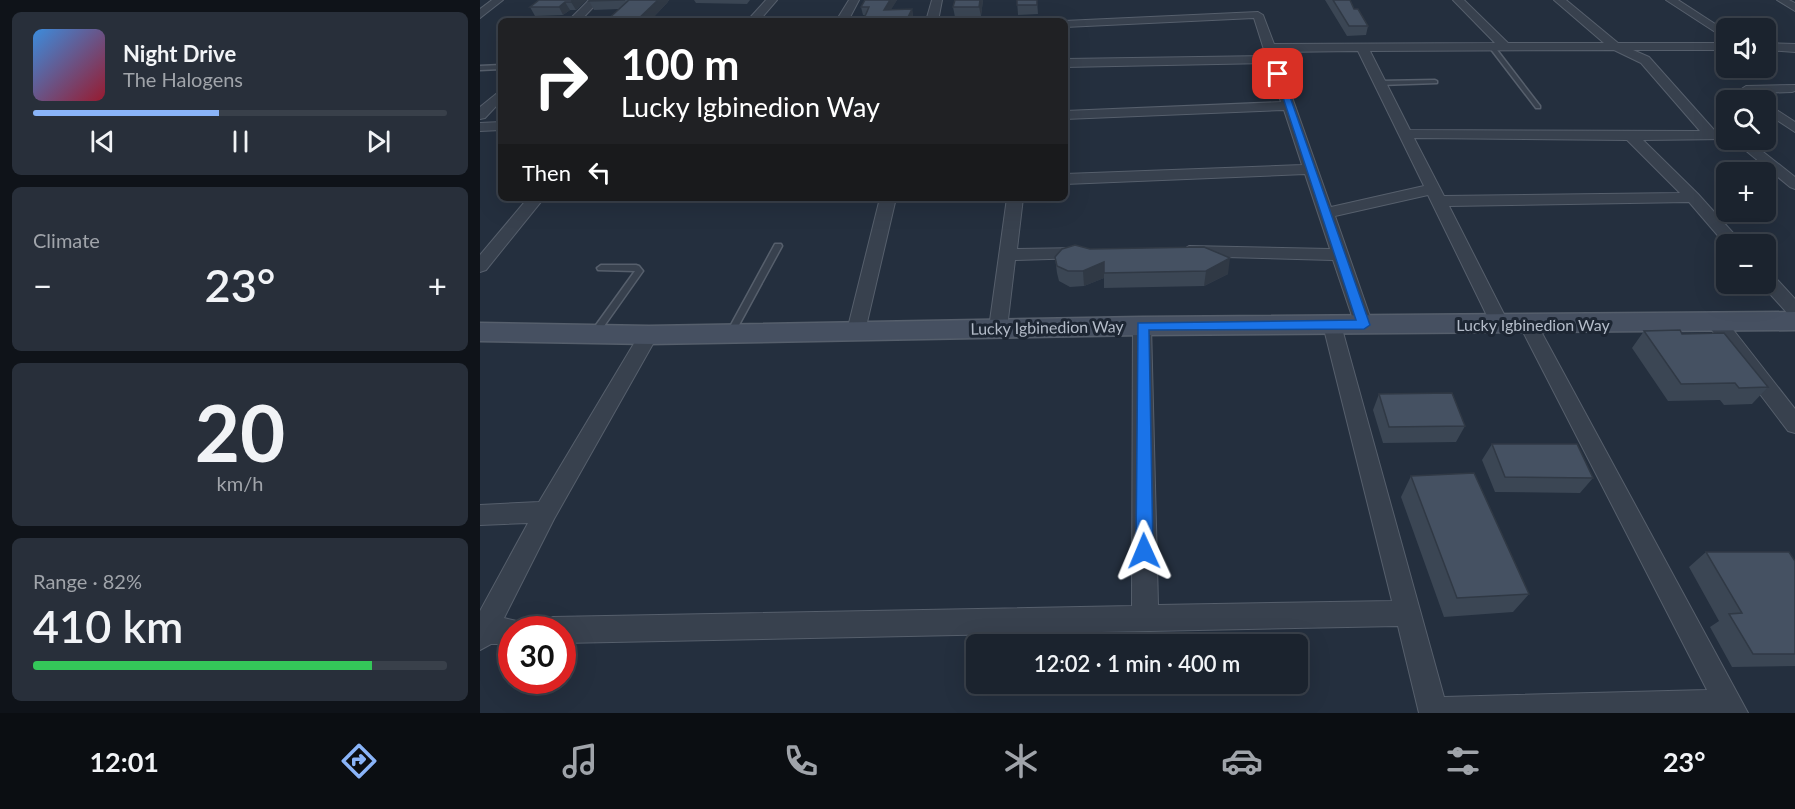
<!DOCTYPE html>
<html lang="en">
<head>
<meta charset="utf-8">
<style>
	:root { --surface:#1b232e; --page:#282f3a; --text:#f1f3f6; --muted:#a0a4aa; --line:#39404a; --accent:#8ab4f8 }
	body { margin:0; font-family:Lato,sans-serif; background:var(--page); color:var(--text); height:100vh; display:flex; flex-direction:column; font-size:22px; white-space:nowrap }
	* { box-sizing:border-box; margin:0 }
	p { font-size:20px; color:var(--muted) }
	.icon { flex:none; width:33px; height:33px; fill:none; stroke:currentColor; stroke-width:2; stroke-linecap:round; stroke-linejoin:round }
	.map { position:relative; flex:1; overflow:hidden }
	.side { display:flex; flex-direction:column; gap:12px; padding:12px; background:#0f1319; width:480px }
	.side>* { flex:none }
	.top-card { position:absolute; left:18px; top:18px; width:570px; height:183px; border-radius:9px; box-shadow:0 6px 24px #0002,0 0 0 2px var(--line); background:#202124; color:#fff; overflow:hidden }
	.controls { position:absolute; left:1236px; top:18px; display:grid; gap:12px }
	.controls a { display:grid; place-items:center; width:60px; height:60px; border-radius:9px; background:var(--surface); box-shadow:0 6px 24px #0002,0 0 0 2px var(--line); font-size:30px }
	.speed { position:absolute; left:18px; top:616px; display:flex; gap:12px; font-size:30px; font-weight:700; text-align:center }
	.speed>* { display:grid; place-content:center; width:78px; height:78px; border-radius:50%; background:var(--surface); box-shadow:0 6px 24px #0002,0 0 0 2px var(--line); line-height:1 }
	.speed .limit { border:9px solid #d22; background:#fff; color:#111 }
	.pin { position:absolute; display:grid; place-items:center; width:51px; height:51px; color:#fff; margin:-26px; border-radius:12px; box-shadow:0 3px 9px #0006 }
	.me { position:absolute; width:66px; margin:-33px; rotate:359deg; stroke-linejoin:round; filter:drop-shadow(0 0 4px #0008) }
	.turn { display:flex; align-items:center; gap:21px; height:126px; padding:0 24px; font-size:27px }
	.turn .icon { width:78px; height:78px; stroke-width:2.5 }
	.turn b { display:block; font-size:42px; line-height:51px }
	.then { display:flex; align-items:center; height:57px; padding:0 24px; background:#0003; gap:12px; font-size:22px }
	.big { font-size:45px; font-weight:600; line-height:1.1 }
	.side .widget { flex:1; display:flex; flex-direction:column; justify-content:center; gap:9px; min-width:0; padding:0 21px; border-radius:9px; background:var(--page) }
	.side .dial { align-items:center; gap:0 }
	.dial b { font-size:78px; line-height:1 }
	.song { display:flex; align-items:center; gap:18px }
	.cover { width:72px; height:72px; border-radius:9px; background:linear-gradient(135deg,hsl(210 70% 55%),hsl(350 70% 35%)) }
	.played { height:6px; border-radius:3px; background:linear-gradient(90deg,var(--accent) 45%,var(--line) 45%) }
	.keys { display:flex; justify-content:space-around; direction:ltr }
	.heat { display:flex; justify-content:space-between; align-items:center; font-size:33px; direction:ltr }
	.charge { height:9px; border-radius:4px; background:linear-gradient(90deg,#34c759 82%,var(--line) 0) }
	.trip { position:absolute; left:486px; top:634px; width:342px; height:60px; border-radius:9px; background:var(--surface); box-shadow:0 6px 24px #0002,0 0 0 2px var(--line); font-weight:600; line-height:60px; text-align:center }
	.dock { display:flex; height:96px; justify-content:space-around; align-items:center; background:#0b0e12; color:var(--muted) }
	.dock .icon { width:42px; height:42px }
	.dock .on { color:var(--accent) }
	.dock b { font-size:27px; color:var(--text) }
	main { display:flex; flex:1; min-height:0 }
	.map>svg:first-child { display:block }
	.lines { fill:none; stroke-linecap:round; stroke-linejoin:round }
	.lane-casing { stroke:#565f6c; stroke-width:3 }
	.street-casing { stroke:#565f6c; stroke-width:2 }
	.secondary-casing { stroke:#565f6c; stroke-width:3 }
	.lane { fill:#38414e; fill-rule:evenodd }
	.street { fill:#38414e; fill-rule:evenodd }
	.secondary { fill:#465061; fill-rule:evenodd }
	.wall { fill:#3b4654 }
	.shaded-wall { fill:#303945 }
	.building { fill:#455162; stroke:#303945; stroke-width:1.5 }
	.route { fill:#1a73e8; stroke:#114b97; stroke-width:1.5 }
	.labels { text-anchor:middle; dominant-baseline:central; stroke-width:6; stroke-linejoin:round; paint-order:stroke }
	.street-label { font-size:16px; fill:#b4bcc9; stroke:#1d2633 }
</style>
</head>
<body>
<main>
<section class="side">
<div class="widget">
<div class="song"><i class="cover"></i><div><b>Night Drive</b><p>The Halogens</p></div></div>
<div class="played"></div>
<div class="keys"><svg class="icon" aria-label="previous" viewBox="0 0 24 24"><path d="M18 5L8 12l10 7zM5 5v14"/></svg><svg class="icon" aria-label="pause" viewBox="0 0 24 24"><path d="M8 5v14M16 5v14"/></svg><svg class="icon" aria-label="next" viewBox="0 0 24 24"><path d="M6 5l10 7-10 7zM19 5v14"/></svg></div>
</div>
<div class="widget"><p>Climate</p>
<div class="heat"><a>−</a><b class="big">23°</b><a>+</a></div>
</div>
<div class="widget dial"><b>20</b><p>km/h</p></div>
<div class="widget"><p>Range · 82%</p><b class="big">410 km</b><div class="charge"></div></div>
</section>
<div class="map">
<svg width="1315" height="713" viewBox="0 0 1315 713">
	<rect width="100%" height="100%" fill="#242f3e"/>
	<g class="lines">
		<defs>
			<path id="lane" d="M1010,46H1014L1060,106V108H1056L1010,48Z
				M21,65V69L0,70V66Z
				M955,80L957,81V83L900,85L897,83L900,81Z
				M295,244H301L302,246L253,336H247L246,334Z
				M121,265H156L159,266L163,271L117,336L114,337L110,334L111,332L155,271L118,270L117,268Z"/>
			<path id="street" d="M12,0H23L0,18V9Z
				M109,0H120L100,21H88Z
				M286,0H297L279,21H267Z
				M369,0H379L368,21H356Z
				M452,0H462L458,21H446Z
				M973,0H984L1028,43H1124L1074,0H1086L1138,43H1246V50H1153L1169,57L1235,131H1246V139L1163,140L1218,194L1263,244L1246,245L1209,202L969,206L1029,324L1027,329H1013L1011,324L948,195L855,216L893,325L891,330H877L875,325L853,260L709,256L701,251L709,246L850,249L825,174L585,184V174L822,165L804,110L585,119V111L801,102L788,63L585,67V59L786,56L774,18L585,27L584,21L778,12L783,15L794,44L1015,43ZM1134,50L1161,63L1220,131L930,130L890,51ZM878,51L944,186L851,207L796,52ZM934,138L1147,140L1200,193L964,196Z
				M1186,0H1198L1246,31V39Z
				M1297,0H1309L1315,3V11Z
				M1286,43L1315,44V52L1286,50Z
				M1315,85V91L1312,92L1277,93L1283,100H1270L1260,90L1266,86Z
				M21,90V101L5,118L0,119V107Z
				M1286,103L1315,122V132L1286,113Z
				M21,122V130L0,131V123Z
				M1253,140H1268L1315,177V189L1310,187Z
				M48,198H64L6,270L0,272V255Z
				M400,198H416L385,331L383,336H369L367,331Z
				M527,198H543L537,249L602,248L610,253L602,258L535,260L527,328L525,333H511L509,328Z
				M1286,272L1292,274L1315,299V317L1309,315L1281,284H1286Z
				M1237,316L1244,318L1315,409V433L1308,431L1230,328L1228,323L1230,318Z
				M1048,317L1055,319L1057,324L1268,713H939L918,626L82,643V630H60L64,621L73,617L652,606L653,326L655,321H669L671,326L678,605L912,601L843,325L845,320H859L861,325L964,697L1227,690L1039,324L1041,319Z
				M169,328L176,330L178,335L74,519L24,618L41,622L45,630H32V644H11L0,650V611L48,523L0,525V505L59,502L162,330Z"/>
			<path id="secondary" d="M1315,312V330L662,335L169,344L0,341V323L169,326L662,317Z"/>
		</defs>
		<use href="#lane" class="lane-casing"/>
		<use href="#street" class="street-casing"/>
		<use href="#secondary" class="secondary-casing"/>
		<use href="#lane" class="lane"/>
		<use href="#street" class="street"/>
		<use href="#secondary" class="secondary"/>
	</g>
	<path class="wall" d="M59,0H107L96,10H90L83,15L55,16L50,7Z
		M110,0H189L187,3L170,21H126L139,9L114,10L109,1Z
		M214,0H270L267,4L216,3Z
		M385,0H417L411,9H432L433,17L432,21H383L385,15H383L381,7Z
		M475,0H503L501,16L475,17L473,7Z
		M537,0H557L558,14L538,15Z
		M845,0H870L874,9L888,26L886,35L867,36Z
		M610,249L748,274L724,286L624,288V278L604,286L590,287L579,281L577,273L575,257Z
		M1164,331L1202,334L1288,387L1272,404L1244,405L1240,400L1188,401L1152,348Z
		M899,394L985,426L976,442L903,443L893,410Z
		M1012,444L1113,478L1100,493L1015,492L1002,460Z
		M931,476L1049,594L1033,612L964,617L921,497Z
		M1226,552L1315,561V666L1252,667L1230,627L1239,621L1209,567Z"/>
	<path class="shaded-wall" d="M93,0H107L96,10L91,2Z
		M178,0H189L187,3L170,21H156Z
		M410,0H417L406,18L404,10Z
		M500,0H503L501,16L499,7Z
		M85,2L90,10L83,15L79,7Z
		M432,9L433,17L432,21H426Z
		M750,258L748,274L724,286L726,271Z
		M624,262V278L604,286L603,271Z"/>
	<path class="building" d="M59,0H93L91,2H85L79,7H50Z
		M110,0H145L109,1Z
		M149,0H178L156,21H126Z
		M385,0H410L404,10L432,9L426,21H383L389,7H381Z
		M475,0H500L499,7H473Z
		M537,0H557V5H537Z
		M853,0H870L874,9H878L888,26H869Z
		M595,245L610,249L724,247L750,258L726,271L624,273V262L603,271H588L577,266L575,257L582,249Z
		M1200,330L1202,334L1244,333L1288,387L1259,388L1255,383L1201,384L1164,331Z
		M972,393L985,426L909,427L899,394Z
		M1012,444H1097L1113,478L1025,477Z
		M994,473L1049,594L977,598L931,476Z
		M1226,552H1309L1315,561V654H1273L1249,614L1262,613Z"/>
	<path class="route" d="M795,73L802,74L890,325L884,329L669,330L673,551L670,556L664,558L658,556L656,551L658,323L876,320Z"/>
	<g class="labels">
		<g class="street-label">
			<text x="1053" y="324">Lucky Igbinedion Way</text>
			<text transform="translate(567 327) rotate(-1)">Lucky Igbinedion Way</text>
		</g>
	</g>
</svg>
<div class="controls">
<a><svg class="icon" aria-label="sound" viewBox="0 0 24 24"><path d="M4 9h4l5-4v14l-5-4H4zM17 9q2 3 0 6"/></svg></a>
<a><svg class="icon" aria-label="search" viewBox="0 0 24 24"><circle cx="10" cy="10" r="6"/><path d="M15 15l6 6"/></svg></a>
<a>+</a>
<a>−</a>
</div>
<div class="speed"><div class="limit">30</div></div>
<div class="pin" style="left:798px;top:74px;background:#d93025"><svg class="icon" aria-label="arrive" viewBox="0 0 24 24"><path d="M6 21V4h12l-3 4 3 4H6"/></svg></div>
<svg class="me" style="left:664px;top:551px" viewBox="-20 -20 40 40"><path d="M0-17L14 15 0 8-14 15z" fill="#1a73e8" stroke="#fff" stroke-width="4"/></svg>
<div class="trip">12:02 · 1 min · 400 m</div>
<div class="top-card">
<div class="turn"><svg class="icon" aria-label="right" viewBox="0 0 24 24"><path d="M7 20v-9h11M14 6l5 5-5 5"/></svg><div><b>100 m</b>Lucky Igbinedion Way</div></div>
<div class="then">Then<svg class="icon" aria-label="left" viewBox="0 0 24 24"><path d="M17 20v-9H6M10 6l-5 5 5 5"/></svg></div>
</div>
</div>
</main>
<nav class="dock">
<b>12:01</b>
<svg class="icon on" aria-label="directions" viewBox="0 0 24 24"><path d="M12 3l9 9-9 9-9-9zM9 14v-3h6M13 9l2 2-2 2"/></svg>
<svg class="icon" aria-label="music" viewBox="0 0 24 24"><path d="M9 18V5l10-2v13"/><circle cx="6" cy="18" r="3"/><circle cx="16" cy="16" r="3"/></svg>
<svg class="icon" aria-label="phone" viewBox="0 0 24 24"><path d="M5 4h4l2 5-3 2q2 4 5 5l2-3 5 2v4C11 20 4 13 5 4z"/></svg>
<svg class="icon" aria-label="climate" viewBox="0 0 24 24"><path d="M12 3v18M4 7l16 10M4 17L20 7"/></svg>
<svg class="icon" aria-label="car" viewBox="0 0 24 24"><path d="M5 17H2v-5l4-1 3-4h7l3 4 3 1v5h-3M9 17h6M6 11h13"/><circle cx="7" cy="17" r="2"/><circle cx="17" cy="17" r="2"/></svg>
<svg class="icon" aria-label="filters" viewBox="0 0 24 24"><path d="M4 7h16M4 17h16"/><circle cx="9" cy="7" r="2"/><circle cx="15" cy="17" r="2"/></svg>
<b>23°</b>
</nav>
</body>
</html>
